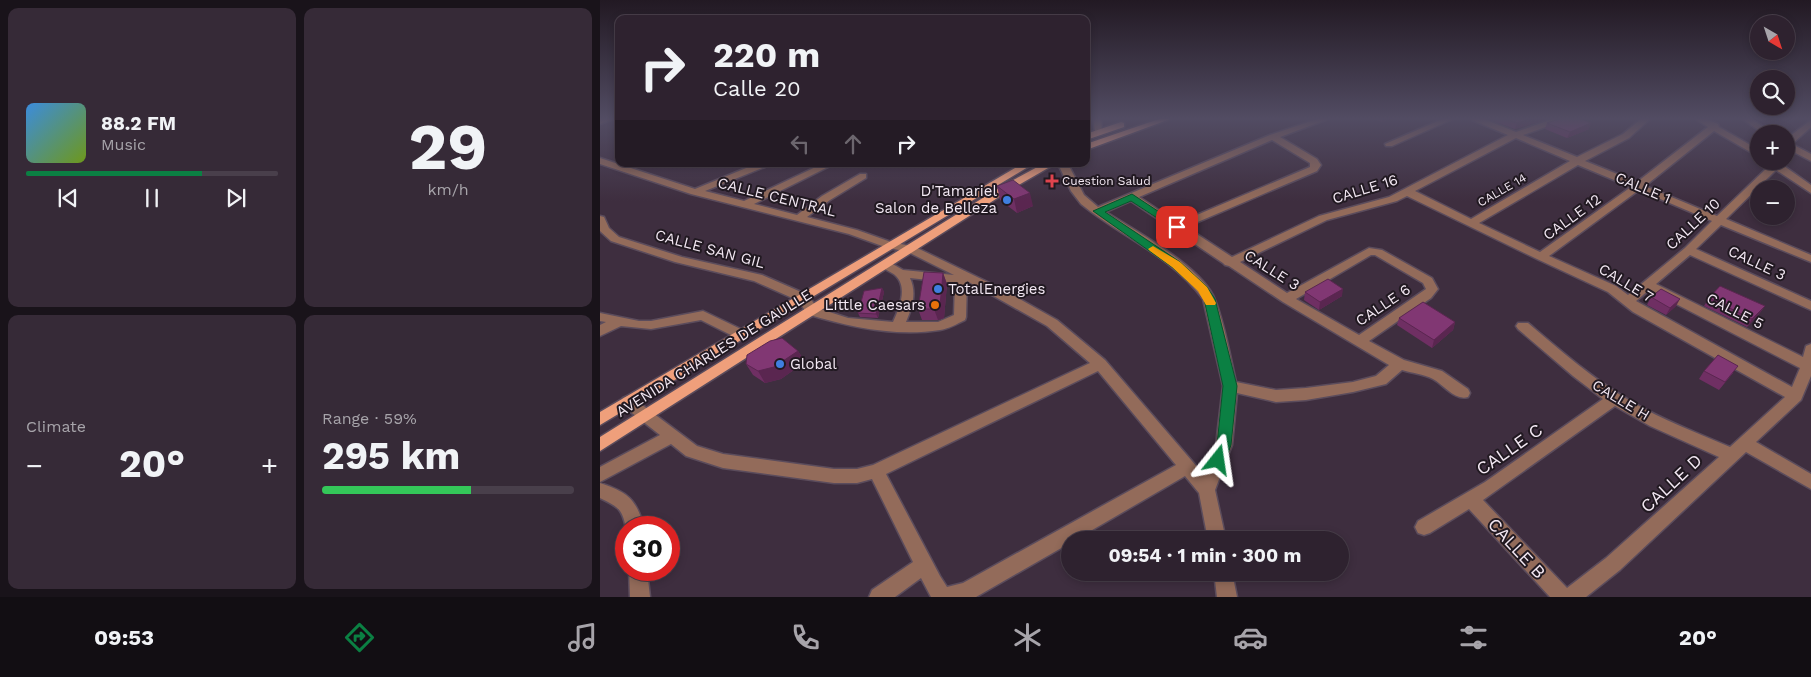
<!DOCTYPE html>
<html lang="en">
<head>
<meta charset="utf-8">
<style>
	:root { --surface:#2e222f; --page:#362a37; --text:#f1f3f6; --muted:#a7a4aa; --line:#493f4b; --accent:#0b8043 }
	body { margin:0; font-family:"Work Sans",sans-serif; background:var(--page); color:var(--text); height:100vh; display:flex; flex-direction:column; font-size:19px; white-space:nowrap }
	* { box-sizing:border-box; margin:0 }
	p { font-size:16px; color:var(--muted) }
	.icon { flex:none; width:28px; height:28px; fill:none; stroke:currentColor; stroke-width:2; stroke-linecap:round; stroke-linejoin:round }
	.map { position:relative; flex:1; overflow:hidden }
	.panel { display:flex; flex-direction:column; gap:8px; padding:8px; background:#19131a; width:600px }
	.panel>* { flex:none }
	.hud { position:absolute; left:15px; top:15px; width:475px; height:152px; border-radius:10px; box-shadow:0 2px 8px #0003,0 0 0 1px var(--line); background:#2e222f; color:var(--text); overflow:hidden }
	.needle { width:32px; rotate:141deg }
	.buttons { position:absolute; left:1150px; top:15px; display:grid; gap:10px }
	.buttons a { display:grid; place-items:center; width:45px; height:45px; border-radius:50%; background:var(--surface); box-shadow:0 2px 8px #0003,0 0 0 1px var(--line); font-size:25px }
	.speed { position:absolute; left:15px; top:516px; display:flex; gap:10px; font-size:25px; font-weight:700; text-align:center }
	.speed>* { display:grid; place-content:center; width:65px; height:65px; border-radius:50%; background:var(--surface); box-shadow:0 2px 8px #0003,0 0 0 1px var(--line); line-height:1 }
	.speed .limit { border:8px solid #d22; background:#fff; color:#111 }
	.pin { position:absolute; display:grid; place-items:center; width:42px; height:42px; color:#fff; margin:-21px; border-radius:10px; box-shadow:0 2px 8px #0006 }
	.me { position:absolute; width:55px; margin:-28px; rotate:15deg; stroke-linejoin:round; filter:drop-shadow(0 0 4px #0008) }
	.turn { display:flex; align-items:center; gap:18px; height:105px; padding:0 15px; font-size:22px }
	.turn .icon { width:65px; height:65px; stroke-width:2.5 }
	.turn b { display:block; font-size:35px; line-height:42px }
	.lanes { display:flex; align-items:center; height:48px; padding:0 15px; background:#0003; justify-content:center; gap:25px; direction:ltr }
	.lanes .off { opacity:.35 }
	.big { font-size:38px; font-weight:700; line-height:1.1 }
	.panel .card { flex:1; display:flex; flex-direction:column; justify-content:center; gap:8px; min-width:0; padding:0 18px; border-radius:10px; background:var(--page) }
	.panel .dial { align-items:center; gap:0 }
	.dial b { font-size:65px; line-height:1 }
	.song { display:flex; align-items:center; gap:15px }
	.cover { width:60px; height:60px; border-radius:8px; background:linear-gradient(135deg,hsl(210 70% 55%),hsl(80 70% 35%)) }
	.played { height:5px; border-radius:2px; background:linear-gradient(90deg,var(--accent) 70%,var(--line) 70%) }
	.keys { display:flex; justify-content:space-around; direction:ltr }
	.heat { display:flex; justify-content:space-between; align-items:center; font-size:28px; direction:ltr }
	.charge { height:8px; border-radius:4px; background:linear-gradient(90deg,#34c759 59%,var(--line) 0) }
	.panel .tiles { flex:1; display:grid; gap:8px; grid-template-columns:repeat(2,1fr) }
	.trip { position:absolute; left:461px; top:531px; width:288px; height:50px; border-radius:25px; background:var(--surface); box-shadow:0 2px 8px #0003,0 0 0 1px var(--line); font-weight:700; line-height:50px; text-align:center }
	.dock { display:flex; height:80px; justify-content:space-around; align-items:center; background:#120e13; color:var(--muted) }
	.dock .icon { width:35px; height:35px }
	.dock .active { color:var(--accent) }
	.dock b { font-size:22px; color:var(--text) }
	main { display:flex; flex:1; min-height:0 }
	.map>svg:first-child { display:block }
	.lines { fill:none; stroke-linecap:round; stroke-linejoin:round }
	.minor-casing { stroke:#5b4c5c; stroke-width:3 }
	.major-casing { stroke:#5b4c5c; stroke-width:3 }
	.minor { fill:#936b5a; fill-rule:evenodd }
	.major { fill:#ef9f7b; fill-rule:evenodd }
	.wall { fill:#6f2f63 }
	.shaded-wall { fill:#5a2650 }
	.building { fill:#813773; stroke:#5a2650 }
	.route { fill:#0b8043; stroke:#07532c }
	.slow { fill:#f59e0b }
	.health-dot { fill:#e0444e; stroke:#211921; stroke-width:2 }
	.shop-dot { fill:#3f7fe0; stroke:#211921; stroke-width:2 }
	.food-dot { fill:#e8710a; stroke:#211921; stroke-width:2 }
	.labels { text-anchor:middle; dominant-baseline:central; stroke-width:4; stroke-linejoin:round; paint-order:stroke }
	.far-poi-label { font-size:12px; fill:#f3e8f3; stroke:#211921; text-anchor:start }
	.far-street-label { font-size:12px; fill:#f3e8f3; stroke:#211921 }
	.street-label { font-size:15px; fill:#f3e8f3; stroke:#211921 }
	.poi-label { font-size:15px; fill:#f3e8f3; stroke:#211921; text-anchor:end }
	.near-street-label { font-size:18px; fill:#f3e8f3; stroke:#211921 }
</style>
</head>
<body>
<main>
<section class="panel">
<div class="tiles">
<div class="card">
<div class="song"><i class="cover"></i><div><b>88.2 FM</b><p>Music</p></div></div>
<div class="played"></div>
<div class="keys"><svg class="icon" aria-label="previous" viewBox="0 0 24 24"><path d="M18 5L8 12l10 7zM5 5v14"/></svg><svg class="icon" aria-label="pause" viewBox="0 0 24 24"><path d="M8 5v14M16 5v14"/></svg><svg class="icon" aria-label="next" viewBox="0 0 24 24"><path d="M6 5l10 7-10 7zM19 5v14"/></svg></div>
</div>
<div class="card dial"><b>29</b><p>km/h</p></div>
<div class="card"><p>Climate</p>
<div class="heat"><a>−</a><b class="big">20°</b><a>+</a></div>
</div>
<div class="card"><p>Range · 59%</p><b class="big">295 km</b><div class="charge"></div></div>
</div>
</section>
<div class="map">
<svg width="1211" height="597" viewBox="0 0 1211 597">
	<rect width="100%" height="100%" fill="#3e2e3f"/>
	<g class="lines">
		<defs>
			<path id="minor" d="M0,118H15L0,124Z
				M493,118H501L502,134L495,132Z
				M720,118H731L680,137L717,159L721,165L717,171L586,227L632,257L719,216L789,197L908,135L872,120L871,118H881L916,132L955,118H966L965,120L923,135L977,157L1023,134L1042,118H1051L1029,138L985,161L1037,182L1108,127L1094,118H1103L1118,124L1119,127L1159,150V157L1114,131L1045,186L1117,216L1170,165L1165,161H1177L1211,185V193L1176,170L1126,219L1211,255V262L1121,225L1096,249L1211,301V310L1090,255L1056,284L1203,357L1206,346L1211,344V376L1201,400L1156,442L1211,474V489L1146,452L1020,570L986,597H950L869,509L830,533L824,535L818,533L815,527L818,521L885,482L1003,399L973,376L918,329L916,326L918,323H928C961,351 994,380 1032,402C1063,420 1097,433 1130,447L1185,397L1033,312L1008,292L937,259L807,196L797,201L727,220L640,262L687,293L769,248L782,250L832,278L838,289L831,298L769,341L804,360L842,371L868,389L870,393L868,397C855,401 844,385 833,379C824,374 811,373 802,370L786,384L753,392L706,400L676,402L637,393L632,445L615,490L626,540H608L599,493L585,476L475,540H470V543L376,597H331L321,578L295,597H269L272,590L313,562L272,479L257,483H234L123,468L86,456L71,444L0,482V467L60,435L23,406L21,402L23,398L28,396L33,398L97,446L123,454L234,469H257L273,465L490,363L447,326L367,281L366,317L365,320C357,324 348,329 340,330C296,337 249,327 207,314L199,301L154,281L75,262L11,241L0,231V216L4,217L9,228L19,237L82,257L162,275L208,295L217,308L248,318L293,322C299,309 308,288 296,276C291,271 284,270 279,265L281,262H289L303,270L354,275L308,252L285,247L249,234L91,194L0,164V158L95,189L156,164H169L167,166L105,191L144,201L222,164H234L154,204L197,215L222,196L260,174H266V178L230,200L207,217L257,230L291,242L315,247L400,288L457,320L505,360L604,475L616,445L623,386L603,299C571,256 522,237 481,204L471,191L458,164H468L484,195L498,207L670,135ZM916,138L970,161L871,219L815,191ZM672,140L710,163V167L578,223L539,197ZM978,165L1031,187L940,252L879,223ZM1039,190L1112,221L1085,248L1028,295L1016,286L949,256ZM531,201L623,263L625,265L629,266L683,302L789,365L776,376L753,382L706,388L676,390L636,382C630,356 625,325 615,300C603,267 535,231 506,212ZM771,255H775L823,283L826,289L759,335L696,299ZM310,278L355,283L354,315L338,322H306C312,308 317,293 310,278ZM1049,290L1200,368L1192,387L1036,301ZM498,371L576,465L363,583L347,587L340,576L286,474ZM1015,406L1050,426L1119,457L1006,558L967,588L883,500Z
				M845,118H855L792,146H786L785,144Z
				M1141,118H1150L1174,134H1164Z
				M1211,120V127L1192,144L1211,154V161L1186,148V139Z
				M103,311L147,332L149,335L147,338H137L101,320L51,329L21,326L0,336V325L6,322L0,321V313L39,321H51Z
				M0,483C27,492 37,499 44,528H26C22,508 18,507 0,498Z
				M29,570H47L50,597H30Z
				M614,572H632L637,597H617Z"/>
			<path id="major" d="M562,118H573L486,150V144Z
				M521,122L524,123V127L486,140V134Z
				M422,164H433L0,425V412Z
				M443,164H455L410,190L0,451V437L402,186Z"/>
		</defs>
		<use href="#minor" class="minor-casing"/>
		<use href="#major" class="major-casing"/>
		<use href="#minor" class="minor"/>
		<use href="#major" class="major"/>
	</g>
	<path class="wall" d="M773,118H792L782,122Z
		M885,118H950L915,129Z
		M947,123L989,129L967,138L945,129Z
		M397,186L433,206L417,213L400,200Z
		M343,273L347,284L344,318L338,320H322L318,309Z
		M282,288L284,292L278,318L260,317L258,313Z
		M705,292L742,296L719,310L704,300Z
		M1051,297L1076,306L1066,315L1047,305Z
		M1109,298L1165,306L1159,314L1147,327L1104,306Z
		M799,318L855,322L853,330L832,348L797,325Z
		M198,351L205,362L181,379L165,383L153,375L146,364Z
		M1104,371L1133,373L1119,390L1099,379Z"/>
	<path class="shaded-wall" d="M783,118H792L782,122Z
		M934,118H950L915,129L917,123Z
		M991,123L989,129L967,138L970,132Z
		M430,193L433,206L417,213L414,199Z
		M343,273L347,284L344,318L338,320L334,309Z
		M282,288L284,292L278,318L276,314Z
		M743,289L742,296L719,310L720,302Z
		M1080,299L1076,306L1066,315L1070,308Z
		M1165,306L1159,314L1147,327L1152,319Z
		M855,322L853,330L832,348L834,340Z
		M198,351L205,362L181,379L165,383L158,371Z"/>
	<path class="building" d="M902,118H934L917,123Z
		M961,118H978L991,123L970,132L947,123Z
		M413,180L430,193L414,199L397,186Z
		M324,272L343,273L340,306L334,309H318Z
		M728,279L743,289L720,302L705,292Z
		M1120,286L1165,306L1152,319L1109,298Z
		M282,288L276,314L258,313L264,291Z
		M1061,289L1080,299L1070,308L1051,297Z
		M823,302L855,322L834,340L799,318Z
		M182,338L198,351L174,367L158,371L146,364L147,355L170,341Z
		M1118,355L1138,366L1125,382L1104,371Z"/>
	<linearGradient id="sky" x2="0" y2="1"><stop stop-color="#221923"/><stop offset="0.59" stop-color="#524c63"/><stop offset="1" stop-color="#524c63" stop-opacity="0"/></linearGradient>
	<rect width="1211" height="201" fill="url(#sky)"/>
	<path class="route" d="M532,194L582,227L577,230L574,229L531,201L505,212L580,262L607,287L615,299L637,386L631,445L624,464L618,466L613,464L611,460L617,445L623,386L604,299L599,291L572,267L493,211Z"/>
	<path class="slow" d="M553,246L580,262L607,287L616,303L615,305H606L598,291L572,267L550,251L548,249Z"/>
	<path class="health-dot" d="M449.5 173.5h5v5h5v5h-5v5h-5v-5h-5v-5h5z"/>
	<g class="shop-dot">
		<circle cx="407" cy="200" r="5"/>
		<circle cx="338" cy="289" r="5"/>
		<circle cx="180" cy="364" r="5"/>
	</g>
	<circle class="food-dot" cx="335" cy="305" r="5"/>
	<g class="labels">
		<g class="far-poi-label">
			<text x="462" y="181">Cuestion Salud</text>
		</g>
		<g class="far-street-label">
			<text transform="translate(902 190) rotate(-30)">CALLE 14</text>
		</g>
		<g class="street-label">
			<text transform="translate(1043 188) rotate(23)">CALLE 1</text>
			<text transform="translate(765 189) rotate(-17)">CALLE 16</text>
			<text transform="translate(177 197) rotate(14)">CALLE CENTRAL</text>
			<text transform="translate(972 217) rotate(-36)">CALLE 12</text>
			<text transform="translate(1093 224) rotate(-43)">CALLE 10</text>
			<text transform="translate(110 249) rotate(15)">CALLE SAN GIL</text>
			<text transform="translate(1157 263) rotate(25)">CALLE 3</text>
			<text transform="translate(672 270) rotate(32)">CALLE 3</text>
			<text transform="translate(1026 283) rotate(31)">CALLE 7</text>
			<text transform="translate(783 305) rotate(-34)">CALLE 6</text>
			<text transform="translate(1135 311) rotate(27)">CALLE 5</text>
			<text transform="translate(114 353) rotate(-32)">AVENIDA CHARLES DE GAULLE</text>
			<text transform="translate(1021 400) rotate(31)">CALLE H</text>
		</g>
		<g class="poi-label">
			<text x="397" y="191">D'Tamariel<tspan x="397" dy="17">Salon de Belleza</tspan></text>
			<text x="348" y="289" text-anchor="start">TotalEnergies</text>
			<text x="325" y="305">Little Caesars</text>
			<text x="190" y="364" text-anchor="start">Global</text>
		</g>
		<g class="near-street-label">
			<text transform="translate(909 449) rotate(-35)">CALLE C</text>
			<text transform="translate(1071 483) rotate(-43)">CALLE D</text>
			<text transform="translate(917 548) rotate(47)">CALLE B</text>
		</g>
	</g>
</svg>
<div class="buttons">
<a><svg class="needle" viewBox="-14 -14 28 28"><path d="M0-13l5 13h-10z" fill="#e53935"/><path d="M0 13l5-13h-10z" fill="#a7a4aa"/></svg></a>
<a><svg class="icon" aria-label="search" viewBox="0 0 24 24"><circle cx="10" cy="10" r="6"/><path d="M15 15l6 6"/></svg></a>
<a>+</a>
<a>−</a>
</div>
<div class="speed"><div class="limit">30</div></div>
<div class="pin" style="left:577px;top:227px;background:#d93025"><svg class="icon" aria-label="arrive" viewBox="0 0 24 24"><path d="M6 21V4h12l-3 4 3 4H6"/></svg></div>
<svg class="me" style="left:618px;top:460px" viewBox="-20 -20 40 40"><path d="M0-17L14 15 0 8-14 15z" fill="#0b8043" stroke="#fff" stroke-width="4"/></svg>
<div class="trip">09:54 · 1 min · 300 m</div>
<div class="hud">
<div class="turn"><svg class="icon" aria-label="right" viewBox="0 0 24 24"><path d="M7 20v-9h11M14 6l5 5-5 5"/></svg><div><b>220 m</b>Calle 20</div></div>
<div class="lanes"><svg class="icon off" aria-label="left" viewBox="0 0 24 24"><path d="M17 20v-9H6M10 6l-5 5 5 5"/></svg><svg class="icon off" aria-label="ahead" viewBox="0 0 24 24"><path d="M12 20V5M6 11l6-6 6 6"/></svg><svg class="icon" aria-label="right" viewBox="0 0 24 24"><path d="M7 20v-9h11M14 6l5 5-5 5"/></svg></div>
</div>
</div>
</main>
<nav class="dock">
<b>09:53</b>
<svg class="icon active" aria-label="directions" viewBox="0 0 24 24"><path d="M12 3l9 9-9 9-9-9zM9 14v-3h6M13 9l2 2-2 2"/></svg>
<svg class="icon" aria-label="music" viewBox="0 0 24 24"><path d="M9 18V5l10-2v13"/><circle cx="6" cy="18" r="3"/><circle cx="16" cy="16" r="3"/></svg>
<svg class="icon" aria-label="phone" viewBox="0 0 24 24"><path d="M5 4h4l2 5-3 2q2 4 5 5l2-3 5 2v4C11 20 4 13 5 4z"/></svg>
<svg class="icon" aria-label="climate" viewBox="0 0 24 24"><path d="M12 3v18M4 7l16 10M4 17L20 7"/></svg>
<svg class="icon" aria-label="car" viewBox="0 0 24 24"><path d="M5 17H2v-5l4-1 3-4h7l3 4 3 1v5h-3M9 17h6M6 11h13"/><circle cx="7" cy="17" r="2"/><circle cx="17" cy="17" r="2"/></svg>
<svg class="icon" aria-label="filters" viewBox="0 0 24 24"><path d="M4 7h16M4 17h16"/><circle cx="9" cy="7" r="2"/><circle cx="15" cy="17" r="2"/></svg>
<b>20°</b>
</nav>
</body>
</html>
